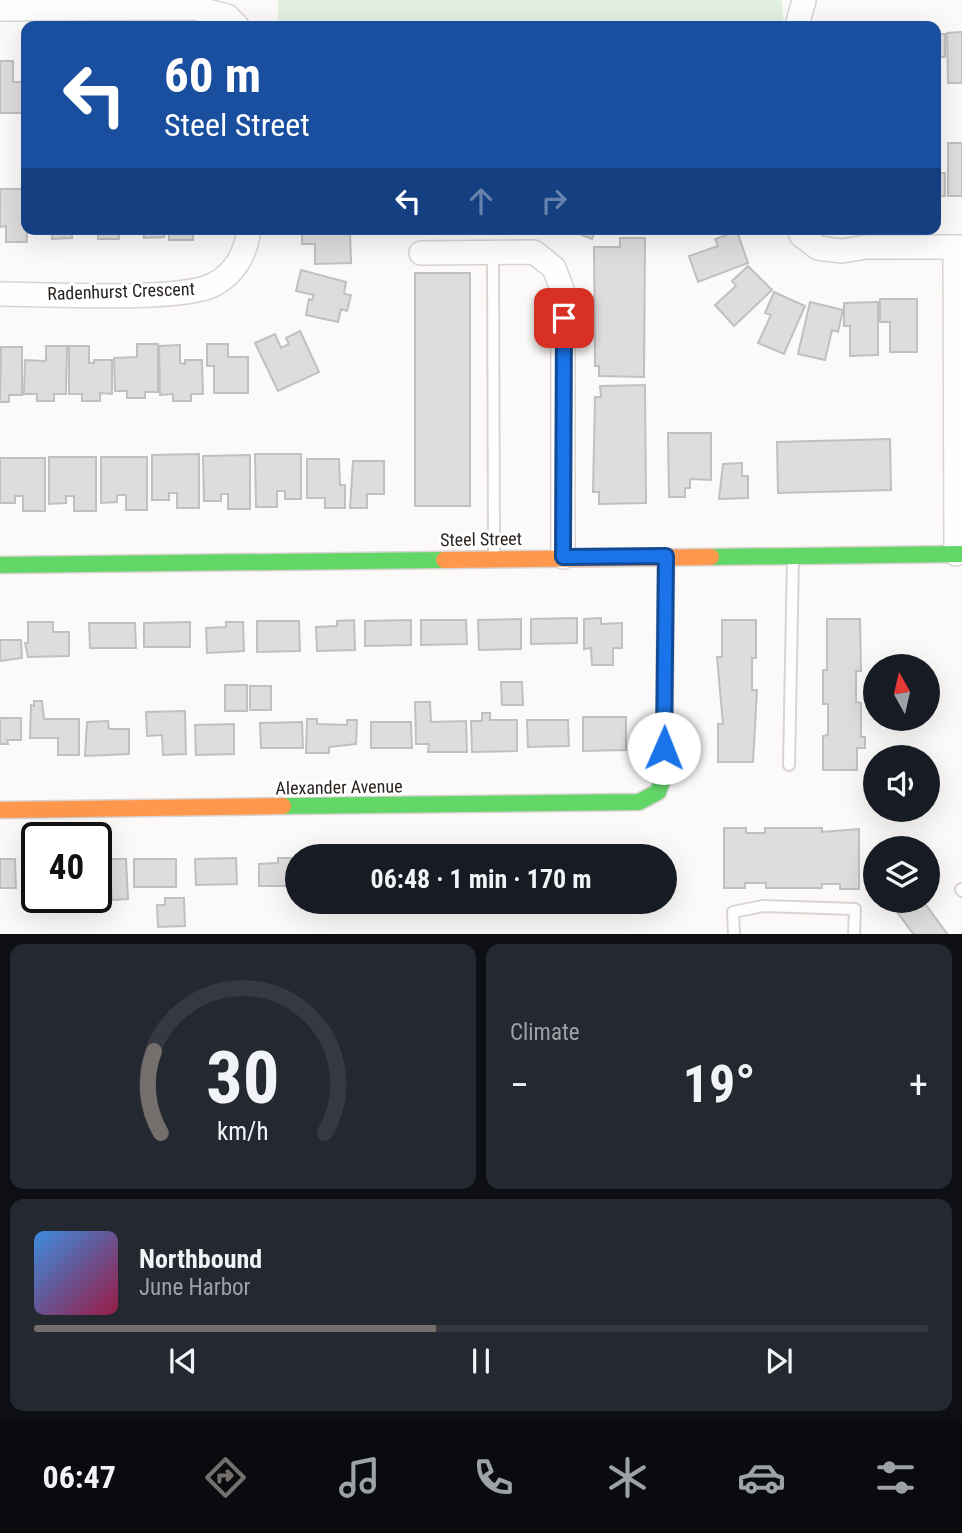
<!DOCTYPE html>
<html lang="en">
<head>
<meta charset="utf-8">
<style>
	:root { --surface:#171b24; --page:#242831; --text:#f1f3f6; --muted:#9ea1a6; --line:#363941; --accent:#746f6c }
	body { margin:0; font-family:"Roboto Condensed",sans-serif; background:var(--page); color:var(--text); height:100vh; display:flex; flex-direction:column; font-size:26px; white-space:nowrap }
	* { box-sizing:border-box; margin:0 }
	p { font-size:23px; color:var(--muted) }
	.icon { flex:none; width:38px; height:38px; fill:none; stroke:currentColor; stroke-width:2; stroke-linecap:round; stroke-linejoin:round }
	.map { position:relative; height:934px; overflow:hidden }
	.sheet { display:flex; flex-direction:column; gap:10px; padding:10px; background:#0d0f14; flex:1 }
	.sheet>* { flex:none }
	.banner { position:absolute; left:21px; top:21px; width:920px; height:214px; border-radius:14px; box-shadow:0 7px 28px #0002; background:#1a4fa0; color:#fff; overflow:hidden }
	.needle { width:46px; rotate:352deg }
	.controls { position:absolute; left:863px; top:654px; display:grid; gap:14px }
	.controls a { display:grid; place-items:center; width:77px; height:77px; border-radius:50%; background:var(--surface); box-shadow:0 7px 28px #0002; font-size:35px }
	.speed { position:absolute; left:21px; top:822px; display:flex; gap:14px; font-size:35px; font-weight:700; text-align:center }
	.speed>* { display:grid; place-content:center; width:91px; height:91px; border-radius:50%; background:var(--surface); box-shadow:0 7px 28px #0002; line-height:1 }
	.speed .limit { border:4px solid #111; border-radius:10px; background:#fff; color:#111 }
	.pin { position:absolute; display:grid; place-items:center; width:60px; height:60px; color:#fff; margin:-30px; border-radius:14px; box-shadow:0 4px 10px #0006 }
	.me { position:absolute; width:77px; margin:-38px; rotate:1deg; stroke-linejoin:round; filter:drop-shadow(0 0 5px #0008) }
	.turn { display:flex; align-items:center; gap:24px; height:147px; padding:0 28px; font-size:32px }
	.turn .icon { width:91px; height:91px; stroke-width:2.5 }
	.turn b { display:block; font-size:49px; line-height:60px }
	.lanes { display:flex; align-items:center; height:66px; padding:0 28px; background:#0003; justify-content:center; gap:35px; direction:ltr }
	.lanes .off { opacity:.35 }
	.big { font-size:52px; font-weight:700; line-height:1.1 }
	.sheet .widget { flex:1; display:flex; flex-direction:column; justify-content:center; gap:10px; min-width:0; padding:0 24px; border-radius:14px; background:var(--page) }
	.sheet .dial { align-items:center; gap:0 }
	.dial svg { height:182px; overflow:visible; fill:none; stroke:var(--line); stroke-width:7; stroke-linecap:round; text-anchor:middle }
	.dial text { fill:var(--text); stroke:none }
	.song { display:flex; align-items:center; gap:21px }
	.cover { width:84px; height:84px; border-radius:10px; background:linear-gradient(135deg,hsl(210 70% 55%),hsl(340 70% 35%)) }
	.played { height:7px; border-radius:4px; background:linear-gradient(90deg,var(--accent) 45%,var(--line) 45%) }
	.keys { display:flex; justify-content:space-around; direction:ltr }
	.heat { display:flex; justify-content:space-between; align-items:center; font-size:38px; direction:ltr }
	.sheet .tiles { flex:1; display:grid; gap:10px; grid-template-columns:1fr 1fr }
	.widget:last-child { grid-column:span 2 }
	.trip { position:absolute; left:285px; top:844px; width:392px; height:70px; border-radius:35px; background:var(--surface); box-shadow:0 7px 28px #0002; font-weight:700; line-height:70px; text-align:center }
	.menu { display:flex; height:112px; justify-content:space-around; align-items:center; background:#090b0e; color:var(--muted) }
	.menu .icon { width:49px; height:49px }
	.menu .on { color:var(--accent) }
	.menu b { font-size:32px; color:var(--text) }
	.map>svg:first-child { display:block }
	.green { fill:#e2f0df }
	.building { fill:#dfdcde; stroke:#c2bfc1; stroke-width:2 }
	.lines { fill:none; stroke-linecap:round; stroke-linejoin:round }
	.lane-casing { stroke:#d9d4d1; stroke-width:14 }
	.street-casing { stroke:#d9d4d1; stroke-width:26 }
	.fast-casing { stroke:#d9d4d1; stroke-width:19 }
	.slow-casing { stroke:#d9d4d1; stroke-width:19 }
	.lane { stroke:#fffefe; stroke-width:10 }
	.street { stroke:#fffefe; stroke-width:23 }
	.fast { stroke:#63d668; stroke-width:16 }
	.slow { stroke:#ff974d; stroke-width:16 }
	.route-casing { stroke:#114b97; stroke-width:18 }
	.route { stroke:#1a73e8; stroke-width:12 }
	.labels { text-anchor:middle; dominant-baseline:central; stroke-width:6; stroke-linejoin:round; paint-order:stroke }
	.street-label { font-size:18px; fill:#2a2420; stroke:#fff }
</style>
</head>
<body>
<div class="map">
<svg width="962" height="935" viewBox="0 0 962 935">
	<rect width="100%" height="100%" fill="#fcfaf8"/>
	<path class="green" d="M278,0H782L784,26H278Z"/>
	<path class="building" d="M962,32V83H948L947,33Z
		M936,34H945V57H939V88H936Z
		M0,61H13V82H22V113H0Z
		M948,143H962V196H948Z
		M936,146L939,173H945V196H936Z
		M0,189H26L27,242H6V226L0,227Z
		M52,229H72V238L52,239Z
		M98,229H119V239H98Z
		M144,229H163L164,237L144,238Z
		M169,229H193V240H169Z
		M302,229H350L351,263L315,264V244H302Z
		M566,229H596L592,239Z
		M737,231L748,263L698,282L689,256L718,246L715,239Z
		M620,238H645L644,377L599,376V366H595L594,247H620Z
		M748,266L772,290L734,326L715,305L736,286L732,281Z
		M301,270L346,282L344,294L351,295L347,311L341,309L338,322L306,315L309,299L312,300L314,295L296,291Z
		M415,273H470V506H415Z
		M774,292L805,306L784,354L758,343L771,315L765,313Z
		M880,299H917V352H890V322H880Z
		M810,302L843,310L838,332L832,330L825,360L798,354Z
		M878,302V355L850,356V326H844V303Z
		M300,331L319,372L278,391L255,343L275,334L281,348L289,344L286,338Z
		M137,344H158V392H145V398H127V391H115L114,358L137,357Z
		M207,344H228V357H248V393H214V366H207Z
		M180,345V363L185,364V360H202L203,394H191V401H173V394L160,395L159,346Z
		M46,346H67L66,394H54V401H37V394H24L25,360L46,361Z
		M69,346H89V363H94V360H112V394L100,393V401H82V394H69Z
		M1,347H22V395H9V402H0Z
		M645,385L646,503L599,504V492H593L595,397H601L600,386Z
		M668,433H711V480L690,479V488H685V497H669Z
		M890,439L891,490L778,493L777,442Z
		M199,454V508H177V493H169V500H152V455Z
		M255,454H301V499H285V491H277V507H256Z
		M250,455V509H228V494H221V501H204L203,456Z
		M49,457H96V511H74V496H66V503L49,504Z
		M101,457H147V510H126V495H117V502L101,503Z
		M0,458H45V511H23V496H15V503H0Z
		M307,459H339L340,485H345V508H325V498H307Z
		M353,461H384V494H367V508H350Z
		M742,463V476H748V498L719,499L723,464Z
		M577,618V643L531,644V619Z
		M601,618V624L622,623V648H613V665H592L591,648L584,649V619Z
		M521,619V649L479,650L478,620Z
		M827,619H860L861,671H856V702L861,703V737H865V748H857V770H823V736L828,735V704H823V670H827Z
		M354,620L355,650L317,651L316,627L337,626V621Z
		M411,620V645L365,646V621Z
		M421,620H466L467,644L421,645Z
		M722,620H756V658H752V690H757L753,762H718V724H723L717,657H722Z
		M257,621H299L300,651L257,652Z
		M28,622H53V632H69V656L28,657L25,643H28Z
		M190,622V647H144V623Z
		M226,622H243L244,651L207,653L206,628L226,627Z
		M89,623H135L136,648H90Z
		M0,640H21L22,658L0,661Z
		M501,682H522L523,705H502Z
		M225,685H247V711H225Z
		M250,686H271V710H250Z
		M34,701H42L44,719H79V755H58V738H30L31,705L34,706Z
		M415,702H430L431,722L466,721L467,752H428L429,744H416Z
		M185,711L186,754L163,755L162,735L147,736L146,712Z
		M482,713H490V720H517V751L472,752L471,721H482Z
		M583,717H626V750L583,751Z
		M0,718H21V740H7L8,744H0Z
		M307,719H317V724L347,725V720H357L356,744L329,747V753H306Z
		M527,720H568L569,746L528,747Z
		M108,721L109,729H129V754L85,756L87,722Z
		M302,722L303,748H261L260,723Z
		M371,722H411L412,748H371Z
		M234,724V754L196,755L195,725Z
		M724,828H746V833H765V828H822V832L859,829V889H840V884H822V888H766V883H745V888H724Z
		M597,847H608V854L625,856H583L597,854Z
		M236,858L237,884L196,885L195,859Z
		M278,858H298V886H259V864L278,863Z
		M0,859H15L16,888H0Z
		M96,859H126L128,899L112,900L111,889H96Z
		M134,859H176V887H134Z
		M33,860H37V889H33Z
		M165,898H184L185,926L158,927L157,905H165Z
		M889,901H923L948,935H914Z"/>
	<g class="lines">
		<defs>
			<path id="lane" d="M493,252L494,558
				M789,765L793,558
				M961,889L962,891
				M734,935L733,912L763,906L855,909L854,935"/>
			<path id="street" d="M0,9L195,8L227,16L237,26
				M797,26L804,0
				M799,229L801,235L818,248L842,251L866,247H962
				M955,247L956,554
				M421,253L534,252L554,268L563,292V557
				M0,294C45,294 179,302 213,285C235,274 246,253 249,229"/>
			<path id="fast" d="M711,557L962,554
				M0,565L444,560
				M283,806L639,802L658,792L664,775L666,557"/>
			<path id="slow" d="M444,560L711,557
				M0,810L283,806"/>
		</defs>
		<use href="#lane" class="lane-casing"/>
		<use href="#street" class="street-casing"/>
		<use href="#fast" class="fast-casing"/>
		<use href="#slow" class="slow-casing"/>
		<use href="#lane" class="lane"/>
		<use href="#street" class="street"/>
		<use href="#fast" class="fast"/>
		<use href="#slow" class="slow"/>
	</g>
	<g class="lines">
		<defs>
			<path id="route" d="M564,318L563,557L666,556L664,748"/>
		</defs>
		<use href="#route" class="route-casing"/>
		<use href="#route" class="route"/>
	</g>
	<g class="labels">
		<g class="street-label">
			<text transform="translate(121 291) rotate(-2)">Radenhurst Crescent</text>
			<text transform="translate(481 539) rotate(-1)">Steel Street</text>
			<text transform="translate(339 787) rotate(-1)">Alexander Avenue</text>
		</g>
	</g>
</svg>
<div class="controls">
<a><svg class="needle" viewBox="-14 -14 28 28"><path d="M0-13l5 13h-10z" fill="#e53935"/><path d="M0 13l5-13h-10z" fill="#9ea1a6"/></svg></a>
<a><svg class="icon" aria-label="sound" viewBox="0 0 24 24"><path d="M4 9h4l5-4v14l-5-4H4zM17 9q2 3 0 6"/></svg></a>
<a><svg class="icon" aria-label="layers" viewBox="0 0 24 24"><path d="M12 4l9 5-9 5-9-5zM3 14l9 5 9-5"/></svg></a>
</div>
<div class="speed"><div class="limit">40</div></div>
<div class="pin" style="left:564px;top:318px;background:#d93025"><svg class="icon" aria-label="arrive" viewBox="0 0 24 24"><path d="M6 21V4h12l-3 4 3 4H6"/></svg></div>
<svg class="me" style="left:664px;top:748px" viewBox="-20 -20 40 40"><circle r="19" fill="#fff"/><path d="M0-13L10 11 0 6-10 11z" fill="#1a73e8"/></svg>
<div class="trip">06:48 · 1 min · 170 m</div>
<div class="banner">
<div class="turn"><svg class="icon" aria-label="left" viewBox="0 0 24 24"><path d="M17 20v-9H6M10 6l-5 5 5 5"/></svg><div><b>60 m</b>Steel Street</div></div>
<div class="lanes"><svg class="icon" aria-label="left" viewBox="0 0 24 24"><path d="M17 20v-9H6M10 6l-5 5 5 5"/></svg><svg class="icon off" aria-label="ahead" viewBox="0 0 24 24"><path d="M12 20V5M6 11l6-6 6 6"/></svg><svg class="icon off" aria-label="right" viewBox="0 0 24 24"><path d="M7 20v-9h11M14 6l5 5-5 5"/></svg></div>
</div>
</div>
<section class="sheet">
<div class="tiles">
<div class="widget dial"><svg viewBox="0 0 100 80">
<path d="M14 69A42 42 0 1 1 86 69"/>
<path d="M14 69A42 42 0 0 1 11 33" stroke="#746f6c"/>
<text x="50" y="56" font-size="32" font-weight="700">30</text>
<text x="50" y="72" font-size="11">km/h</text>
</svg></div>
<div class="widget"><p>Climate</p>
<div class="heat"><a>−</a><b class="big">19°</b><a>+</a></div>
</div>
<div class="widget">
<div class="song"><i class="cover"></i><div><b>Northbound</b><p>June Harbor</p></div></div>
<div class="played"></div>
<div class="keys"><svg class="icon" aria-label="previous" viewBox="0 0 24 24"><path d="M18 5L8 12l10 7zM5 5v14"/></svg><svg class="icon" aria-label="pause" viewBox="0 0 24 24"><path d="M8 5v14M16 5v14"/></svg><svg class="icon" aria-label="next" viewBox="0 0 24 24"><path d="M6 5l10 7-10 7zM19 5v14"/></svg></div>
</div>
</div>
</section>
<nav class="menu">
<b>06:47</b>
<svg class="icon on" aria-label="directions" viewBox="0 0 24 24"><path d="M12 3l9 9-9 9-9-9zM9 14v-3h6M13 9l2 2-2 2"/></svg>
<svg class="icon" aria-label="music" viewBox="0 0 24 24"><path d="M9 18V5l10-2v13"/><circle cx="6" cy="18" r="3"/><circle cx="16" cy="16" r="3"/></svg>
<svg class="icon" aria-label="phone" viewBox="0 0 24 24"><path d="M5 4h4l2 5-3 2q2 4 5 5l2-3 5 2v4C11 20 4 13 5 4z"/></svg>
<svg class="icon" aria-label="climate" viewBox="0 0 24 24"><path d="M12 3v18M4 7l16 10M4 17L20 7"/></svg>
<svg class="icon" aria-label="car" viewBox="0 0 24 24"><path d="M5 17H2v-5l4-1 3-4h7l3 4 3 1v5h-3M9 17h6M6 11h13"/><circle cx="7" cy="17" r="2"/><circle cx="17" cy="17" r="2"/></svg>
<svg class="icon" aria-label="filters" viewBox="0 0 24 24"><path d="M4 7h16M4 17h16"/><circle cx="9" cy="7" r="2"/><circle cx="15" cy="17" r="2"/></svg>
</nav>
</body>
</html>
